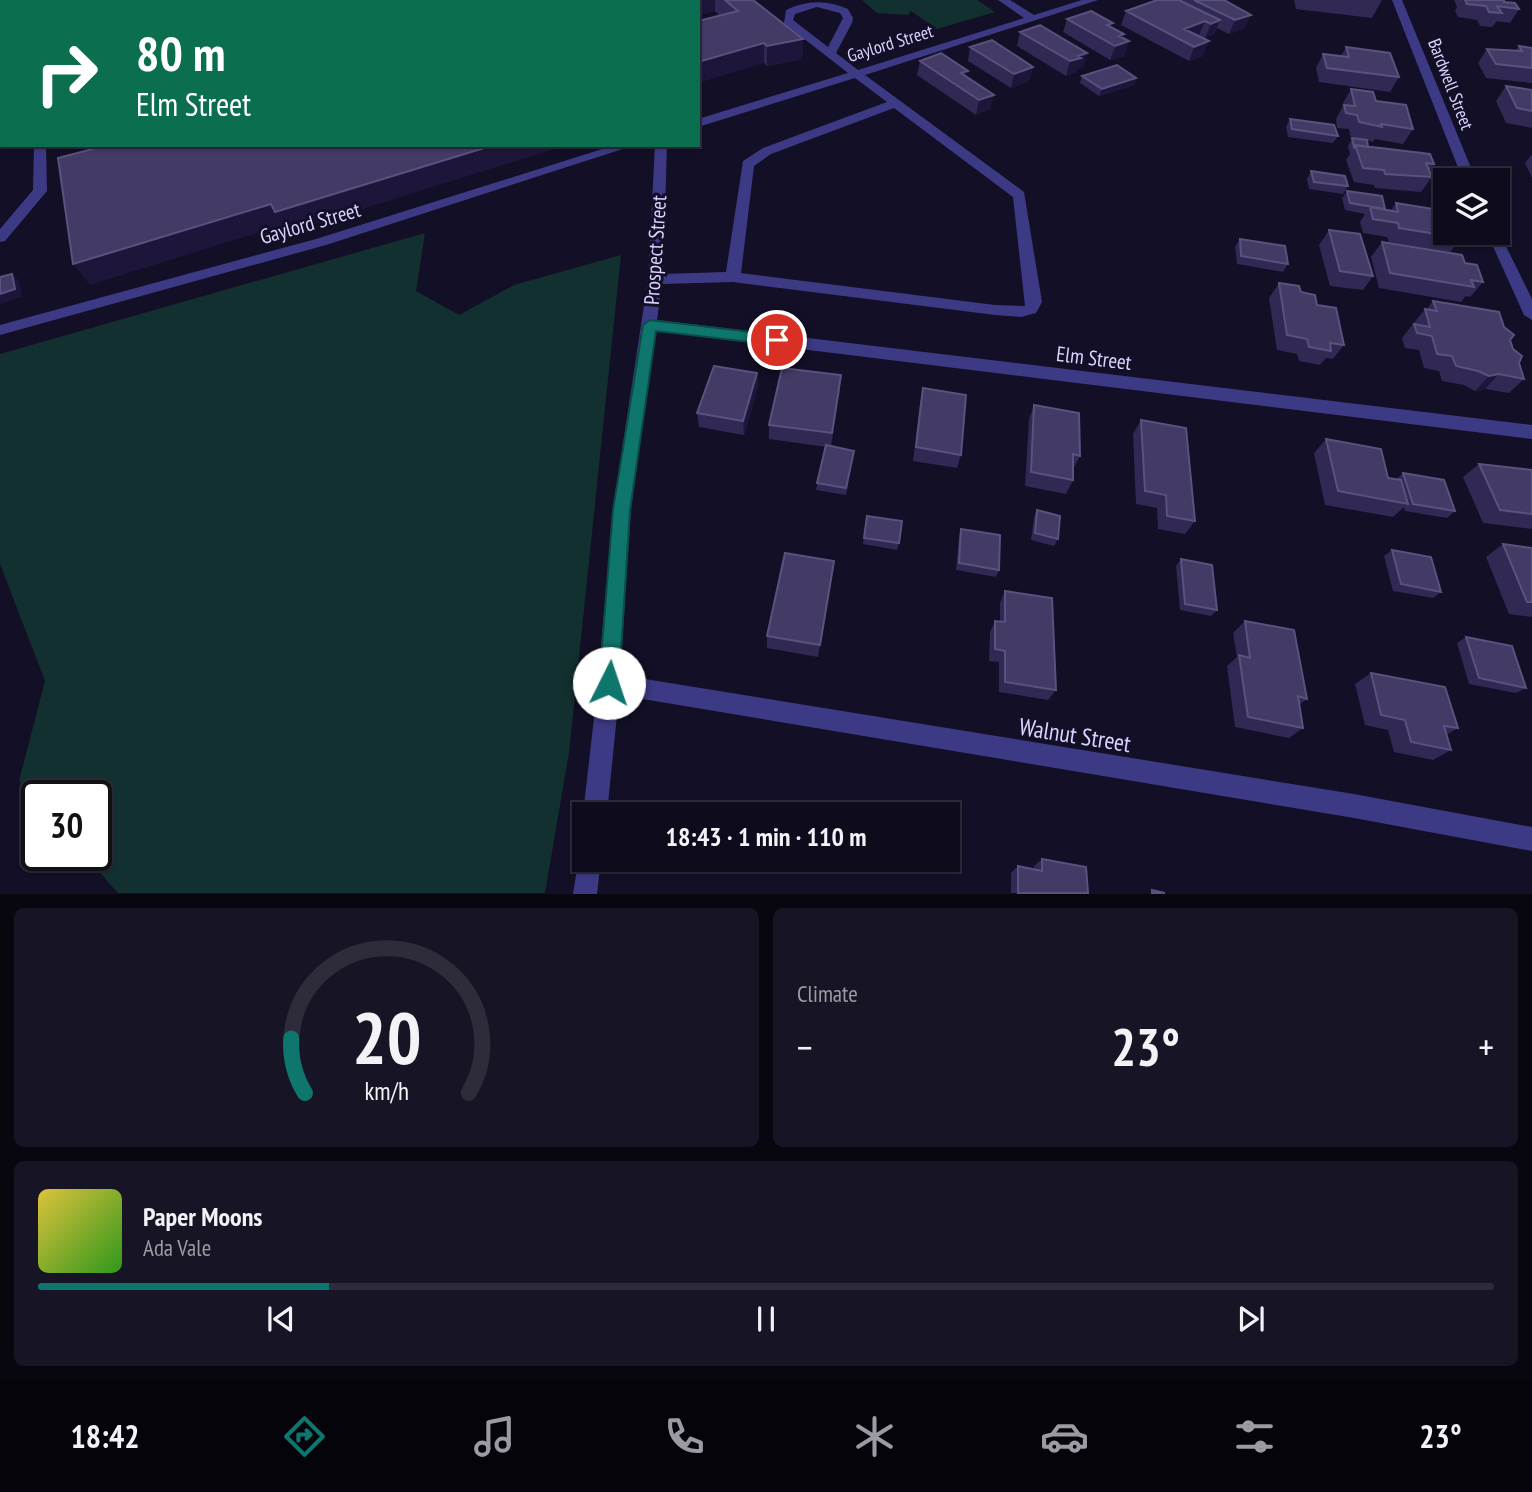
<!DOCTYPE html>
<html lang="en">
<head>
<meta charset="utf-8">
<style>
	:root { --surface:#0e0b1c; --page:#171425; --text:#f1f3f6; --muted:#9b9ba3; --line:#2e2b3b; --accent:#0f766e }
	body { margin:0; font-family:"PT Sans Narrow",sans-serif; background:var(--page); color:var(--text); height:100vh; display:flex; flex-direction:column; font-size:26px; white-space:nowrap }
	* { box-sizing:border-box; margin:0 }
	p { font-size:23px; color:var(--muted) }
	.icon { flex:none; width:38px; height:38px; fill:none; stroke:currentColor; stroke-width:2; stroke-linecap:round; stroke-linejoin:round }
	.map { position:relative; height:894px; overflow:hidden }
	.sheet { display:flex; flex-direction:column; gap:14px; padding:14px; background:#08060f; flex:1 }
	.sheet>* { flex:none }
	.hud { position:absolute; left:0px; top:0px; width:700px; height:147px; box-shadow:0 2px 5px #0004,0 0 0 2px var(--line); background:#0b6e4f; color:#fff; overflow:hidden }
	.buttons { position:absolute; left:1433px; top:168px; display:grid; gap:14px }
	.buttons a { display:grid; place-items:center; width:77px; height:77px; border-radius:0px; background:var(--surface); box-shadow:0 2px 5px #0004,0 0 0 2px var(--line); font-size:35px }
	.speed { position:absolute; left:21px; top:780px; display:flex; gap:14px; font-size:35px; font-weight:700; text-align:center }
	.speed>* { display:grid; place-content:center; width:91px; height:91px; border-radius:50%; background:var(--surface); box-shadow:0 2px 5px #0004,0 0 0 2px var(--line); line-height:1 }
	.speed .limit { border:4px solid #111; border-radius:10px; background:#fff; color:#111 }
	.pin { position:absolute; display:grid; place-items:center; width:60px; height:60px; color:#fff; margin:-30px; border:4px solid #fff; border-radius:50%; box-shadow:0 2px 7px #0007 }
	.me { position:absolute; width:77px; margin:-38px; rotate:4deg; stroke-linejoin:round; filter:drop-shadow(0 0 5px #0008) }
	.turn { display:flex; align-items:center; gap:24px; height:147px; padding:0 21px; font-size:32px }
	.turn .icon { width:91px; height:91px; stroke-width:2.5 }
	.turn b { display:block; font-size:49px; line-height:60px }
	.big { font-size:52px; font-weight:700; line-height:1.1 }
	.sheet .tile { flex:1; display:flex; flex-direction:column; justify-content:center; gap:10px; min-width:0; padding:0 24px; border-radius:10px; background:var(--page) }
	.sheet .dial { align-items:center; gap:0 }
	.dial svg { height:182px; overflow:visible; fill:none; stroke:var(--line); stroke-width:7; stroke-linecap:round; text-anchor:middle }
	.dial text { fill:var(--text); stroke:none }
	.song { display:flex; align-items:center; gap:21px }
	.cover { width:84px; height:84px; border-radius:10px; background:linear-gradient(135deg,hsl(50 70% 55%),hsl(110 70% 35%)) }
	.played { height:7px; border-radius:4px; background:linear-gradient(90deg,var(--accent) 20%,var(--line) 20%) }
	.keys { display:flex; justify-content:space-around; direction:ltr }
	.heat { display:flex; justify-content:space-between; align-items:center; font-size:38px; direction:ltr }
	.sheet .tiles { flex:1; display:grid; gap:14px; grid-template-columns:1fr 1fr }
	.tile:last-child { grid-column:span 2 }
	.trip { position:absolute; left:572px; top:802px; width:388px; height:70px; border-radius:0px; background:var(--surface); box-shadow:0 2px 5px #0004,0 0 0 2px var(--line); font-weight:700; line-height:70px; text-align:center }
	.tabs { display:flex; height:112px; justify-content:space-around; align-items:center; background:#06040b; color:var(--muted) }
	.tabs .icon { width:49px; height:49px }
	.tabs .on { color:var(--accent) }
	.tabs b { font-size:32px; color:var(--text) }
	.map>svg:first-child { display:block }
	.green { fill:#12302f }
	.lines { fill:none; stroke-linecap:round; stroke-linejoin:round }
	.stream { fill:#0c2248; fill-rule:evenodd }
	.minor { fill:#3d3a85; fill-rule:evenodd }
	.wall { fill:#312854 }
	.shaded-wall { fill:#1d163a }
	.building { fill:#433a66; stroke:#5a527e; stroke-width:2 }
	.route { fill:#0f766e; stroke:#0a4d48; stroke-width:2 }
	.labels { text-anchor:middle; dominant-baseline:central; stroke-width:6; stroke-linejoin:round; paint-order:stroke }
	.far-street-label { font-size:18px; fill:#d9d4ff; stroke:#130f26 }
	.street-label { font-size:21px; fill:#d9d4ff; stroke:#130f26 }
	.near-street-label { font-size:24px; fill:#d9d4ff; stroke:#130f26 }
</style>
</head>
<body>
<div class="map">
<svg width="1532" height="894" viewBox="0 0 1532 894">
	<rect width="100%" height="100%" fill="#130f26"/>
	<path class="green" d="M862,0H977L995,12L937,29L911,11L908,15L877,13Z
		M425,233L416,291L459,315L514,285L621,255L569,753L545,893H118L85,856H96V796H37V801L19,781L45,681L0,564V354Z"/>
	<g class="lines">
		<path class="stream" d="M326,0L323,2H312Z
			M0,71H2V75H0Z"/>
		<path class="minor" d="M30,0H40V2H30Z
			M998,0H1010L1034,15L1082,0H1098L865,75L1024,192L1042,302L1036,313L1021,317L995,315L733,282L662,284L657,320L1532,425V439L655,331L631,510L620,675L1354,794L1532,827V851L1354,818L619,695L607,814H584V817L583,814L598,683L613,510L648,279L655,145H667L663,274L726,272L743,161L763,148L887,102L855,78L698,127V119L848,73L784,23L786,10C807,0 827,0 848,9L853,18L852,23L836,53L858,70L1024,18ZM817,7L840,13L843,18L828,47L793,20L795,14ZM894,108L1013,197L1025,306L995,305L741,273L754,166L771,154Z
			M1392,0H1402L1476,180H1463Z
			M0,41H2V47H0Z
			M34,145H46L47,191L5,241L0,242V229L33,190Z
			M615,145H635L326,245L0,335V325L316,239Z
			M1498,230L1532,299V320L1524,315L1487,233H1498Z
			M584,849V859H601L597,894H573L580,850Z"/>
	</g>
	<path class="wall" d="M549,0H753L803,39L802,59L767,66L715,11L698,15V2Z
		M1157,0H1224L1245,28L1229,34L1217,28L1214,34L1205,38L1199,35L1197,36L1203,56L1189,61L1121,25L1126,11Z
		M1294,0H1382L1372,18L1296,9Z
		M1454,0H1504L1519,9L1510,23L1497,21L1492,27L1480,26L1477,20L1458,17L1455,11L1457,7Z
		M1067,19L1124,34L1122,38L1129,41L1124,56L1110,60L1063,32Z
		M1020,32L1087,53L1083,67L1077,69V72L1066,76L1017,46Z
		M1519,46L1532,48V83L1486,78L1478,63L1487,49L1516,50Z
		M970,47L1033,67L1029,81L1011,88L968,61Z
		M1346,47L1399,77L1390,92L1319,82L1316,68L1323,54L1341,56Z
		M920,61L967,77L994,95L990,109L976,115L917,75Z
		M1082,76L1136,78L1134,85L1099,96L1080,83Z
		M1506,86L1532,90V128L1506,123L1496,101Z
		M1351,89L1376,101L1413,129L1403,144L1375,139L1373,142L1367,140L1368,147L1434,164L1429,171L1432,177L1421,192L1375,188L1374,185L1354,182L1346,160L1350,154L1348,146L1352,138L1364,140L1350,136L1349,129L1337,128L1336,119L1343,106V103Z
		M1290,119L1338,136L1333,143L1288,137L1286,127Z
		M1532,154V178L1525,163Z
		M1311,171L1348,186L1343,194L1309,189L1307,179Z
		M1347,191L1384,209L1391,210L1396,203L1462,238L1450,252L1389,242L1387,237L1363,233L1360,222L1365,214L1345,210L1342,198Z
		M1329,230L1373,276L1363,290L1330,286L1319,245Z
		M1240,239L1288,264L1283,272L1237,264L1235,247Z
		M1382,242L1465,263L1483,282L1470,297L1466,296L1461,302L1379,288L1371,257Z
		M1279,283L1301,292L1317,305L1344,345L1333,359L1326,358L1320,365L1299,361L1297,354L1277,350L1269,298Z
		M1433,301L1504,327L1524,379L1509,393L1485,389L1475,391L1464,385L1442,381L1439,371L1424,368L1419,350L1405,348L1402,338L1425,309H1427Z
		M757,373L758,387L744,435L699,427L697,413Z
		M923,388L961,455L957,468L913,461L920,402Z
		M840,390L831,446L853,458L846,495L816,490L826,447L769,439V425Z
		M1034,405L1080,456L1073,469V480L1066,494L1025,486L1029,419Z
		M1141,420L1195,521L1185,534L1158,529L1157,508L1136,504L1133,434Z
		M1326,439L1388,478L1397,479L1403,473L1455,511L1447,518L1405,511L1404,507L1393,517L1325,505L1314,453Z
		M1479,464L1532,470V529L1483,523L1463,477Z
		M1037,510L1058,539L1054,546L1031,540L1034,517Z
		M867,516L899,543L897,550L863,544Z
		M961,529L999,570L996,577L956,570L959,536Z
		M1503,544L1532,548V617L1509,614L1486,557Z
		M1392,550L1441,592L1433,598L1393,591L1384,556Z
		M1181,559L1217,610L1211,616L1180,610L1176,566Z
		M834,561L818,657L767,648V636Z
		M1005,591L1056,690L1048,700L999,692V662L989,661L990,632L995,621H1000V603Z
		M1245,621L1307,699L1299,705L1303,728L1289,738L1235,727L1227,666L1237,657L1233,633Z
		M1466,637L1526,688L1516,693L1469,684L1457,643Z
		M1371,673L1458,728L1446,735L1451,750L1433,760L1394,752L1388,730L1365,725L1355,684Z
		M1042,859L1088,893H1011V873L1018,866L1034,869V866Z"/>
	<path class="shaded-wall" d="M0,0H18V1L2,2V6H0Z
		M213,0H267L260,2H213Z
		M681,0H715V11L698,15V2H681Z
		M1251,15L1245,28L1229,34L1235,20Z
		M1220,20L1214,34L1205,38L1211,24Z
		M1205,21L1199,35L1183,41L1184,29Z
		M1124,34L1120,45L1129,41L1124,56L1110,60L1119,36Z
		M803,39L802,59L767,66V46Z
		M1209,41L1203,56L1189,61L1194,47Z
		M764,43V63L698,83V62Z
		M1087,53L1083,67L1077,69V72L1066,76L1070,61L1078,56Z
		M1033,67L1029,81L1011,88L1014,74Z
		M968,71L965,85L958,88L961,73Z
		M1136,78L1134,85L1099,96L1102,89Z
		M994,95L990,109L976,115L979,100Z
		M494,145H567L286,233L282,225L90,285L73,264L271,204Z
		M12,274L19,281L22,297L0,304V294Z
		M757,373L758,387L744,435L743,421Z
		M1499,374L1485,389L1475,391L1489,376Z"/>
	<path class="building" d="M366,0H460L462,2H360Z
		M549,0H681L683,2H542Z
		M725,0H753L803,39L767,46L764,43L698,62V21L738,11Z
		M1157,0H1179L1220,20L1211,24L1205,21L1184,29L1209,41L1194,47L1126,11Z
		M1194,0H1224L1251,15L1235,20Z
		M1465,0H1504V2L1515,3L1519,9L1497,6L1502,13L1489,12L1486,6L1467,4Z
		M1091,11L1113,23L1107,25L1124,34L1119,36L1129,41L1115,46L1067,19Z
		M1040,25L1087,53L1078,56L1081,58L1070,61L1020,32Z
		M992,40L1033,67L1014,74L970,47Z
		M1519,46L1532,48V68L1496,64L1487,49L1522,51Z
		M1346,47L1390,53L1399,77L1327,68L1323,54L1349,57Z
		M941,53L968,71L961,73L994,95L979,100L920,61Z
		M1117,65L1136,78L1102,89L1082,76Z
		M1506,86L1532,90V111L1517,108Z
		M1351,89L1373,92L1376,101L1406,105L1413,129L1381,124L1382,127L1359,122L1357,115L1346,113L1344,105L1355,106Z
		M1290,119L1334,125L1338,136L1292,129Z
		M1352,138L1367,140L1368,147L1355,145L1354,147Z
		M108,145H494L275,212L271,204L73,264L58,158Z
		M1355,145L1430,154L1434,164L1426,163L1432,177L1385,174L1384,170L1363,168Z
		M1311,171L1345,176L1348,186L1314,182Z
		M1347,191L1382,196L1385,209L1350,203Z
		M1396,203L1446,211V233H1460L1462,238L1399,228L1398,223L1373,219L1370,207L1398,212Z
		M1329,230L1360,234L1373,276L1340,271Z
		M1240,239L1285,246L1288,264L1241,256Z
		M1382,242L1462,255L1465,263L1477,265L1483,282L1471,280L1474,287L1390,273Z
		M12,274L15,289L0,294V277Z
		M1279,283L1299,286L1301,292L1315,295L1317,305L1336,308L1344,345L1330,343L1331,351L1309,347L1307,339L1287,335Z
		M1433,301L1499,312L1504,327L1514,335L1510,340L1513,349L1522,356L1519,363L1524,379L1499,374L1489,376L1478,371L1456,366L1452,356L1437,354L1432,336L1417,333L1414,324L1430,327L1425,309L1437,311Z
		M714,366L757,373L743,421L697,413Z
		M782,368L841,375L832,433L769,425Z
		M923,388L966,395L961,455L916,447Z
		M1034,405L1079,413L1080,456L1073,454V480L1031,472Z
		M1141,420L1186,428L1195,521L1167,516L1166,495L1145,491Z
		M1326,439L1381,449L1388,478L1401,480L1408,504L1338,491Z
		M826,445L854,451L846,488L817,483Z
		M1479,464L1532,470V514L1500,510Z
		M1403,473L1444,480L1455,511L1413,504Z
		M1037,510L1060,516L1058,539L1035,533Z
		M867,516L902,521L899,543L864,538Z
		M961,529L1000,535L999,570L959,563Z
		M1503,544L1532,548V602H1527Z
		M1392,550L1431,557L1441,592L1401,584Z
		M785,553L834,561L820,645L767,636Z
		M1181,559L1212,565L1217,610L1185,604Z
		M1005,591L1052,598L1056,690L1005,682V651L995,649V621L1005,622Z
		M1245,621L1294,630L1307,699L1298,696L1303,728L1248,717L1239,655L1250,658Z
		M1466,637L1512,646L1526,688L1479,678Z
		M1371,673L1445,687L1458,728L1444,726L1451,750L1411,742L1405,720L1381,715Z
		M1042,859L1086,867L1088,893H1018V866L1042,871Z
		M1152,890L1165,893H1152Z"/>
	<path class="route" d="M650,320L777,335L784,340L777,345L656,331L630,510L619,683L616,690L609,693L602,690L599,683L613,510L643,325Z"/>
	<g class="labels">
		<g class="far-street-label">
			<text transform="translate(890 43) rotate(-17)">Gaylord Street</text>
			<text transform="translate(1451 84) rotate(69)">Bardwell Street</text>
		</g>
		<g class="street-label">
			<text transform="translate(310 223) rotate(-16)">Gaylord Street</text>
			<text transform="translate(655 250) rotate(-86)">Prospect Street</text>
			<text transform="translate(1094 358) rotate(7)">Elm Street</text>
		</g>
		<g class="near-street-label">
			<text transform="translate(1075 735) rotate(9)">Walnut Street</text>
		</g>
	</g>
</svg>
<div class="buttons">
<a><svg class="icon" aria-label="layers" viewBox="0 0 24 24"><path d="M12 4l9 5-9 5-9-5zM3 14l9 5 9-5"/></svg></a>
</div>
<div class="speed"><div class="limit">30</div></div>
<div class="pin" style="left:777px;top:340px;background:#d93025"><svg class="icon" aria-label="arrive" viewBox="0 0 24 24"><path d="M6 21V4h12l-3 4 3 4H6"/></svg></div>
<svg class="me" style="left:609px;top:683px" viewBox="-20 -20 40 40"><circle r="19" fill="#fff"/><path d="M0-13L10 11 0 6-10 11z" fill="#0f766e"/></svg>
<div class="trip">18:43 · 1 min · 110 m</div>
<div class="hud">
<div class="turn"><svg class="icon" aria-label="right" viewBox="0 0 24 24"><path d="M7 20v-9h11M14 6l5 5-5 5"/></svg><div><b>80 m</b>Elm Street</div></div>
</div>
</div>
<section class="sheet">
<div class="tiles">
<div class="tile dial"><svg viewBox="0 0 100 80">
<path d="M14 69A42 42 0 1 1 86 69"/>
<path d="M14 69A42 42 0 0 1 8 45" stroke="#0f766e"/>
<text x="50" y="56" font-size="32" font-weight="700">20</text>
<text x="50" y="72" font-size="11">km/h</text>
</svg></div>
<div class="tile"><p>Climate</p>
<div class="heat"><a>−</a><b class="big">23°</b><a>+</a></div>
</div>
<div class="tile">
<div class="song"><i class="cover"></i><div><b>Paper Moons</b><p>Ada Vale</p></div></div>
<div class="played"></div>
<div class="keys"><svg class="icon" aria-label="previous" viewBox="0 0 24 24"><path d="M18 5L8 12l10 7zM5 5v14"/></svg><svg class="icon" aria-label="pause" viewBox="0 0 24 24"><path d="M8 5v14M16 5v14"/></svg><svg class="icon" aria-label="next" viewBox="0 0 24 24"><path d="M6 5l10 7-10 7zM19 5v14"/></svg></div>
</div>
</div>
</section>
<nav class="tabs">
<b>18:42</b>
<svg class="icon on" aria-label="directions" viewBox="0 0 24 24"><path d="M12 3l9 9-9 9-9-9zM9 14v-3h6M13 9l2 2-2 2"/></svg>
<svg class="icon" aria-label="music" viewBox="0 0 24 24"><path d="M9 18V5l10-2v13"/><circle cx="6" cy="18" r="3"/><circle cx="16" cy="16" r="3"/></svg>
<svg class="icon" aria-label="phone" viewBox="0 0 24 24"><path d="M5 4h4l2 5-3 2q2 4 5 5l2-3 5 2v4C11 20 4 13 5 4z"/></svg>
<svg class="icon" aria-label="climate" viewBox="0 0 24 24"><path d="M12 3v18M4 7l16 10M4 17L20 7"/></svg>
<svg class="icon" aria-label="car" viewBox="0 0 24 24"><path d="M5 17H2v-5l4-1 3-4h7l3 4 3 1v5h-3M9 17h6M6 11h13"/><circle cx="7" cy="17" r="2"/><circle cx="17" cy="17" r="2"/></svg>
<svg class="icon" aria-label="filters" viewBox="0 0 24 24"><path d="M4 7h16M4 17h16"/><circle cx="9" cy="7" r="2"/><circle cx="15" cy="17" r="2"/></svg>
<b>23°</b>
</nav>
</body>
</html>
